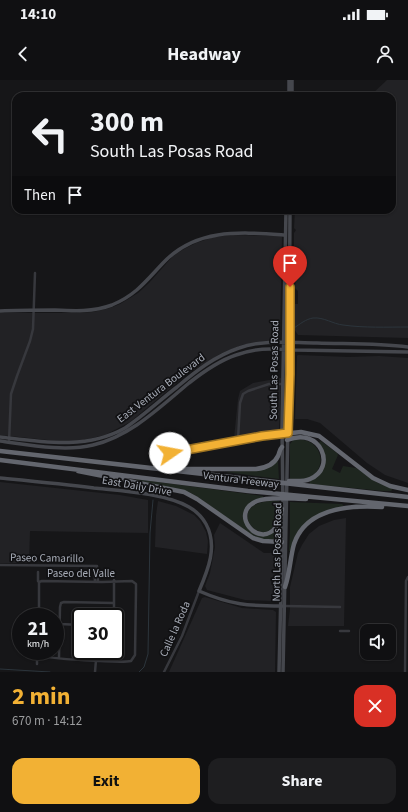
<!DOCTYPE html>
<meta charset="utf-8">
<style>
:root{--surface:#101012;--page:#1e1e20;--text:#f1f3f6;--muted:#9c9d9f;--line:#303032;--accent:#f2b134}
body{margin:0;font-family:"Source Sans 3",sans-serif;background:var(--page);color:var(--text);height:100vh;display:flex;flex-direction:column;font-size:15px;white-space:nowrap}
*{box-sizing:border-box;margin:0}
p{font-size:13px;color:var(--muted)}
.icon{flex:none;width:22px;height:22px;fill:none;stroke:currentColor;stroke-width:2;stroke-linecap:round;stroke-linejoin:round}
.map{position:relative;height:592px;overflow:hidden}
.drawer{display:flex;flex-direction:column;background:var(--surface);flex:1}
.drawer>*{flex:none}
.guide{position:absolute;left:12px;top:12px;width:384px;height:122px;border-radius:12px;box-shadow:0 1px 3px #0004,0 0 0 1px var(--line);background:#101012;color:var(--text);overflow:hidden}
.fabs{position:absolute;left:360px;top:544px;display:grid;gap:8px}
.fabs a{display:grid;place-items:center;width:36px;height:36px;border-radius:8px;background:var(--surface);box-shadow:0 1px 3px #0004,0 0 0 1px var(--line);font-size:20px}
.speed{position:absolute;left:12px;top:528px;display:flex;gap:8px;font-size:20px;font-weight:700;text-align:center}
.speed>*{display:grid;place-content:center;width:52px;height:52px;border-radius:50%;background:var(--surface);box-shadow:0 1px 3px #0004,0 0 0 1px var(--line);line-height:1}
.speed small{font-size:10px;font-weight:400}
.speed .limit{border:2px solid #111;border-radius:6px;background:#fff;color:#111}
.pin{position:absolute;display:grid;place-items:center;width:34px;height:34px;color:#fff;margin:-41px -17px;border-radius:50% 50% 50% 0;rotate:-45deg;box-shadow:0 0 4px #0007}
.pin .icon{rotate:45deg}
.me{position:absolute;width:44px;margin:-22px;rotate:78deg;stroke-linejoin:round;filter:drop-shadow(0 0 3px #0008)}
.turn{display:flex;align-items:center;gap:14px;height:84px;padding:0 12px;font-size:18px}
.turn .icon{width:52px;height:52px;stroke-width:2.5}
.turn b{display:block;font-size:28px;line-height:34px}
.then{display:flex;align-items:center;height:38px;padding:0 12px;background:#0003;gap:8px;font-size:15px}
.round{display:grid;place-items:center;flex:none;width:42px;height:42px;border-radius:12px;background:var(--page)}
.overview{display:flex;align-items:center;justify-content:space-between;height:68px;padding:0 12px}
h1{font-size:24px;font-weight:700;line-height:30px;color:var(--accent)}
.cta{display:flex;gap:8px;margin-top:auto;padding:8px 12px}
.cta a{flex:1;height:46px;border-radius:12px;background:var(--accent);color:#111;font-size:16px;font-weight:700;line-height:46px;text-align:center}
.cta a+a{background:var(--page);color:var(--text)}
.status{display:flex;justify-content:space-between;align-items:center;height:28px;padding:0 20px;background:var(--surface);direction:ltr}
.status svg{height:11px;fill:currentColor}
header{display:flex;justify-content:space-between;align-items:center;height:52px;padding:0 12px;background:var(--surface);font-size:18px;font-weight:700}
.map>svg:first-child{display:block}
</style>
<div class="status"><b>14:10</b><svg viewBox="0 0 49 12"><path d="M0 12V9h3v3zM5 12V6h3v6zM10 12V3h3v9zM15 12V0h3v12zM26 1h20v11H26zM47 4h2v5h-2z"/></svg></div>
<header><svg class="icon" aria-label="back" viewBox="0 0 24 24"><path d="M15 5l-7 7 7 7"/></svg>Headway<svg class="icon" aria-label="person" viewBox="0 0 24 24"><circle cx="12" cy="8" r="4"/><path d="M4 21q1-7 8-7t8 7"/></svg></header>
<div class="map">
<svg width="408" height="592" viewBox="0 0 408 592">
<rect width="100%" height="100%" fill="#161618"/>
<path fill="#222225" d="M387,0H408V258L298,255L292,246L294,224H298V211L295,208L297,179L294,178V153L296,150L294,148L295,130H392V16H370Z
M232,155L282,156L280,260L266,261L242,265L220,274L189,293L130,342L105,355L79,361H57L0,355V233H76L93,232L110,228L120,224L138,213L149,203L173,176L184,169L196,163L214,157Z
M298,275L349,277L379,276L408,278V403L385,395L367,383L320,343L307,339H295L297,276Z
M281,298L279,352L234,358L238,319L240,311L253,303Z
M0,402L120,415L148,420V453L30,451L29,483H0Z
M158,421L176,426L194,435L200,441L206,452L208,461L207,474L155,467L156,435Z
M346,438L344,546H288L290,529V507L298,473L302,465L309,454L319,446L334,440Z
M220,443L264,473H278L276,483L275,517L274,520L272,521L245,520L207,510L205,506L210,493L215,467L214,455Z
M205,517L242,528L273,530L276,532L275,592H169L202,518Z"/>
<path fill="#1e261f" d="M293,360C324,355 330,393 305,399C300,400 295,399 290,399V364Z
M321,361L337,373L338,375L332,389L340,393L343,386L356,388L378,403L392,408V410L391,411H383L310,404V401L324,385L318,363Z
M278,381L279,399L225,392L250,390Z
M136,399L263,416V418L247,428L245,444L253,453L271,454L277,449L279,450L278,459H261L250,454L198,417L189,412L136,401Z
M269,421H279C279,488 215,427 269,421Z
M290,422L342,424L344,426L309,441L290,471H289L290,452Z
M85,571H102V579L82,578V575H85Z"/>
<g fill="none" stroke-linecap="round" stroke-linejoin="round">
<path stroke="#2c353c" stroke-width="1" d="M294,248C300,244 306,239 313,238C324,237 333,244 343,245C364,248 387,247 408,247
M0,589L50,592
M139,592L144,587L148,574L150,453L153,420"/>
<path stroke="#37383d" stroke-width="2.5" d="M238,360L240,323L243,314L248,311L269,304H283
M9,362L11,314L17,296L30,261L33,249L35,193
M171,373L262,356L282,354
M0,485L97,486L98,502
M94,487L95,501
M38,492V501L39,502V537
M285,526L340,527
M114,537V500
M60,544L81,545
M340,551H349
M39,575C46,579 122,583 131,581L135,575L136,510V504L132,501L102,502L42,501L39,502
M59,578L60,527L61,523L64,522L114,523
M81,579V566
M113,581V571
M37,584V577L39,575
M95,592L96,580
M164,592L182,556L199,511
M405,592L406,501L408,497"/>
<path stroke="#45474d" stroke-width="3.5" d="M289,16V0
M292,16V0
M0,231C18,230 36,230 55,230C74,231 93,232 112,225C136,215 146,201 163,183C196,148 240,152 285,155
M0,357C42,362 86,370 125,348C143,336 160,320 177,307C196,291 215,276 239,268C264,259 291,263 317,263C347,264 378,263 408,267
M0,361C29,365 65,372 93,365C131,356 160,327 189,303C203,292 218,281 236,275C258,267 273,269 295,270L408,272
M0,398C31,401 63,404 94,408C123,411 164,413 189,427C196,431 202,437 206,444C218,466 208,490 199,511C231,525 249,526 282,526
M279,592L283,427L282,349L286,130
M283,592L289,295L290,130"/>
<path stroke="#63666e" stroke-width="4.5" d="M282,354L301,352L319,356L373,398L390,406L408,410
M287,360C321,346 337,388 310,399C304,402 296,401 289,401
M0,371L408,417
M0,380L248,411L408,426
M185,389H256C265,388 274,385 278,376C280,372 279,370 282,367
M78,391L184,412L197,419L253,458L263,461L282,462
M282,429C281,435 280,442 276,447C259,470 228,433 257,421C269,416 293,419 306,419
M285,507C290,493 290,478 294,464C306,428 351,425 382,427"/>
</g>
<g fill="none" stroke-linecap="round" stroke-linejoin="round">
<g stroke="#9d7322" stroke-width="10">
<path id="route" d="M170,373L262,356L288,353L290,294V207"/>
</g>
<use href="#route" stroke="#f2b134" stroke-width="7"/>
</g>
<g text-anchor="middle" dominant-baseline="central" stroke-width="3.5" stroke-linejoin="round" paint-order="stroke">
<g font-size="11" fill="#a8adb8" stroke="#111113">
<text transform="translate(274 290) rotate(-89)">South Las Posas Road</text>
<text transform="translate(161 308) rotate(-37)">East Ventura Boulevard</text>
<text transform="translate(241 400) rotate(7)">Ventura Freeway</text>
<text transform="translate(137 406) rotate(10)">East Daily Drive</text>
<text transform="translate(277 472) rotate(-89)">North Las Posas Road</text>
<text transform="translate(47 478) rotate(1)">Paseo Camarillo</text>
<text x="81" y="493">Paseo del Valle</text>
<text transform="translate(175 549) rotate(-66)">Calle la Roda</text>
</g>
</g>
</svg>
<div class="fabs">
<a><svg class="icon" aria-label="sound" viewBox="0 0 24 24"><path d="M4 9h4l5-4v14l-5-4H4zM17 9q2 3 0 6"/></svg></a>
</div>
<div class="speed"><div>21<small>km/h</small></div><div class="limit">30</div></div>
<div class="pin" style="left:290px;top:207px;background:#d93025"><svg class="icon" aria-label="arrive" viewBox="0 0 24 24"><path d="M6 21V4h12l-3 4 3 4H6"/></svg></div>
<svg class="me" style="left:170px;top:373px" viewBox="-20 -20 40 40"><circle r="19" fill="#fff"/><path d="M0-13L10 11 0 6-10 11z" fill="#f2b134"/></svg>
<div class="guide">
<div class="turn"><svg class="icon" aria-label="left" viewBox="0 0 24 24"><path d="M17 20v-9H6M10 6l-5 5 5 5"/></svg><div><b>300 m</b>South Las Posas Road</div></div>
<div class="then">Then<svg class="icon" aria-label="arrive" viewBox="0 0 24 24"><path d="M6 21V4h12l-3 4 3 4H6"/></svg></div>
</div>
</div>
<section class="drawer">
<div class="overview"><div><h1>2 min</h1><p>670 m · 14:12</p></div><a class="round" style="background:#d93025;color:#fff"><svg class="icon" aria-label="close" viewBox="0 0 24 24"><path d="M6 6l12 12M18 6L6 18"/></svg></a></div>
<div class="cta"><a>Exit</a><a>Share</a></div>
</section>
